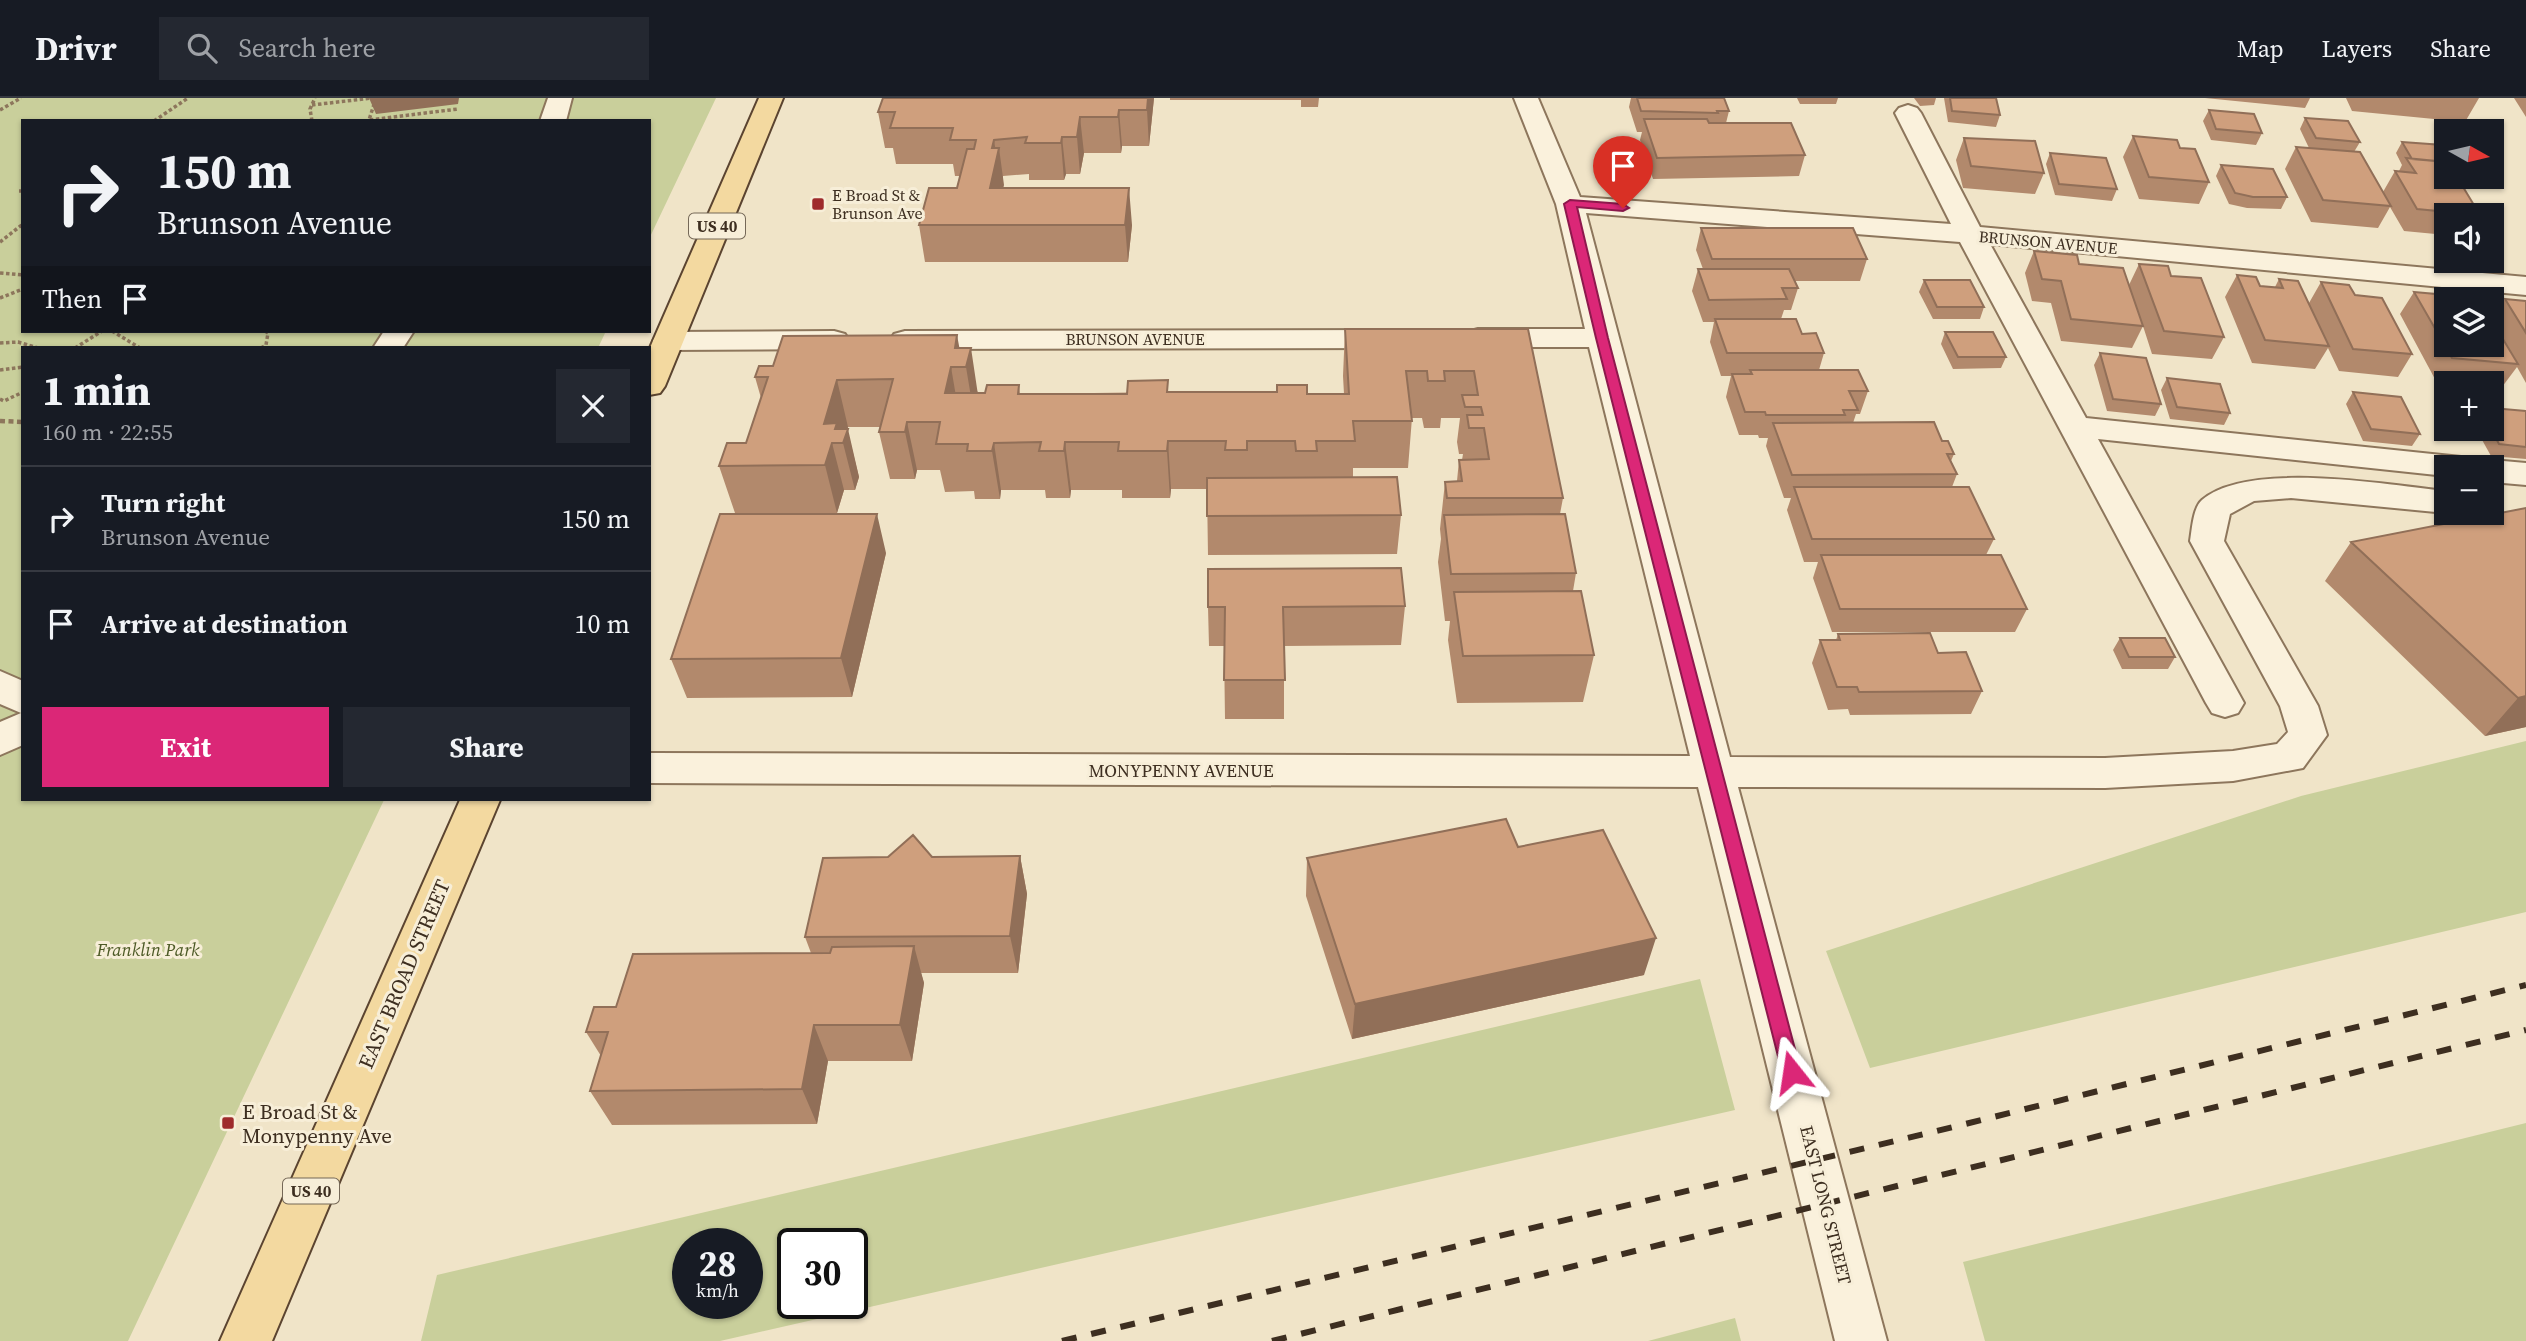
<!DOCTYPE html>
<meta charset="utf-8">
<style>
:root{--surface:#171b24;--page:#242831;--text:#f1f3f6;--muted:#9ea1a6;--line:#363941;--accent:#db2777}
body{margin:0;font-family:"Source Serif 4",serif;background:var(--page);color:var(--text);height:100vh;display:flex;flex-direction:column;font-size:26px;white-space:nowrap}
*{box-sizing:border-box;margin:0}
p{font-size:23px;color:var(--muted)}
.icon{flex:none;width:38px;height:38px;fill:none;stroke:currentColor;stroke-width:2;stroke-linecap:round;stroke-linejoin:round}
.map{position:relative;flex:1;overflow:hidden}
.panel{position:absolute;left:21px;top:248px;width:630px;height:455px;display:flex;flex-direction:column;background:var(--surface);border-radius:0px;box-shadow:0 2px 5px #0004}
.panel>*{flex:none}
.banner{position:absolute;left:21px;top:21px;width:630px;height:214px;border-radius:0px;box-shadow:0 2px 5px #0004;background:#171b24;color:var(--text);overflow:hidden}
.needle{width:46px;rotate:98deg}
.fabs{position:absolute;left:2434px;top:21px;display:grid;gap:14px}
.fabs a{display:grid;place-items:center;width:70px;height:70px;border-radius:0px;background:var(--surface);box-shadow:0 2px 5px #0004;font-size:35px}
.speed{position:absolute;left:672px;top:1130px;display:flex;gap:14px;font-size:35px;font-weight:700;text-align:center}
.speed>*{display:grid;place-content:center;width:91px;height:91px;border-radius:50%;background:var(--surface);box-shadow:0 2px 5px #0004;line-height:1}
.speed small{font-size:18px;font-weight:400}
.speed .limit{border:4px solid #111;border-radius:10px;background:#fff;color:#111}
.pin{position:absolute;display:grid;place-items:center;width:60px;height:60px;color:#fff;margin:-72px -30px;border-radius:50% 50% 50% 0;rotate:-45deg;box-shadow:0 0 7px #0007}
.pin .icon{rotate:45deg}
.me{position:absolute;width:77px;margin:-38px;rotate:345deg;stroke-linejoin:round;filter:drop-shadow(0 0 5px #0008)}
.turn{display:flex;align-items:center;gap:24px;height:147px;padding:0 21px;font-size:32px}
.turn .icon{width:91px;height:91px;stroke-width:2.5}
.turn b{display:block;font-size:49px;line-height:60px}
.then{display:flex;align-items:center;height:66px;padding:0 21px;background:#0003;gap:14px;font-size:26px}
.round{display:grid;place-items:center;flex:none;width:74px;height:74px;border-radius:0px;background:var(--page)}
.summary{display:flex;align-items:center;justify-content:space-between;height:119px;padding:0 21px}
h1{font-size:42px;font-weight:700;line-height:52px}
.action{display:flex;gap:14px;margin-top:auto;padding:14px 21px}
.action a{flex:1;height:80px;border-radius:0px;background:var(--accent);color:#fff;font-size:28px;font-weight:700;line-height:80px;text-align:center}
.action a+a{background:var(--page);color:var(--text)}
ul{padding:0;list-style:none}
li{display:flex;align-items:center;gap:21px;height:105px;padding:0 21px;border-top:2px solid var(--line)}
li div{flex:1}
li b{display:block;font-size:26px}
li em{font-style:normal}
header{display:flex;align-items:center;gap:42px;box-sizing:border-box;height:98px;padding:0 35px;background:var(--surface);border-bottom:2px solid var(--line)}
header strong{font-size:33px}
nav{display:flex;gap:38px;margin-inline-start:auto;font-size:24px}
.search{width:490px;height:63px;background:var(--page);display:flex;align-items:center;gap:18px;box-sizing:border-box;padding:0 24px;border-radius:0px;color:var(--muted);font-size:26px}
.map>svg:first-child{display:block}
</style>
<header>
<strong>Drivr</strong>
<div class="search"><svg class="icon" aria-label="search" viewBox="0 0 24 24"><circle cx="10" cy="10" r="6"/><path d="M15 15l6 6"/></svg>Search here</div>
<nav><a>Map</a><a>Layers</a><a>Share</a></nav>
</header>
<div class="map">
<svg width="2526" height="1243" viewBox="0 0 2526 1243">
<rect width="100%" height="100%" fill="#f0e4c8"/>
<path fill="#c9cf9b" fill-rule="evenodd" d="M0,0H716L649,141V23H23V233H606L598,250H23V702H384L128,1243H0Z
M2526,643V814L1870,970L1826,853L2301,698Z
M1700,881L1735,1012L720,1243H421L437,1177ZM688,1146H747V1206H688ZM793,1146H852V1206H793Z
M2526,1025V1243H1985L1963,1164Z
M1735,1220L1741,1243H1648Z"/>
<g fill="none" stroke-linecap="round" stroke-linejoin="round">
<g stroke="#8d765c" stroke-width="4">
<path id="minor" d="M548,0H572L566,23H540Z
M1514,0H1538L1580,99L1951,126L1895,15L1899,10L1908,7L1917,10L1921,15L1980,129L2526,179V197L1990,146L2086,320L2461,359L2473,362L2477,369H2446V378L2098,341L2244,605L2238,615L2225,619L2212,615L2206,605L1960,144L1586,115L1730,659L2105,660L2233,653L2277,646L2288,634L2280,608L2190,443C2192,431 2193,410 2202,402C2248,362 2388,387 2446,393V415L2291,400L2254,403L2230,416L2224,443L2318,608L2327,637L2303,670L2233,683L2105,690L1738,689L1887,1243H1835L1698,689L649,685V655L1690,658L1589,249H1478L1467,246L1463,240L1467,234L1478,231H1585L1556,106Z
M1397,232L1408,235L1412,241L1408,247L1397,250L905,251L894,248L890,242L894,236L905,233Z
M384,233H414L403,250H373Z
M834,233L845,236L849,242L845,248L834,251L668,252L657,249L653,243L657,237L668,234Z
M2492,362L2526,365V387L2492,384V369H2478L2480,366Z
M0,573L23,583V647L0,657V624L21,615L0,606Z"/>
</g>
<g stroke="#5b4430" stroke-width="4">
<path id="major" d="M759,0H783L665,288L660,295L649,297V252Z
M460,702H500L272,1243H220Z"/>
</g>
<path stroke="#8d765c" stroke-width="3.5" stroke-dasharray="3.5 2.5" stroke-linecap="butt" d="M376,0L369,22L458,11
M312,7L372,0
M0,12L21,0
M154,23L188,0
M312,23L310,11L315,0
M19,93H23
M0,144L23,126
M0,175L23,177
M0,200L23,191
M112,233L140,250
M0,245L18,244L38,250
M75,250L102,233
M261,250L266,247L268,235L265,233
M0,272L23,269
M0,301L4,303L23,294"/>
<path stroke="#8d765c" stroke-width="4.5" stroke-dasharray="5 3.5" stroke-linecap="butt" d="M0,323L23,324"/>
<use href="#minor" fill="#faf1dc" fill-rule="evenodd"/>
<use href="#major" fill="#f3d9a0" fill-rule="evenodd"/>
<path stroke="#3d2e20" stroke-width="6" stroke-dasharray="15 15" stroke-linecap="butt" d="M1062,1243L1953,1029L2526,887
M1272,1243L2526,932"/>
</g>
<path fill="#b2896c" d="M1154,0L1149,48H1122L1121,55H1084L1080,76H1066L1064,82H1029V76L1003,78V90L1132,127L1128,164H925L919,127L957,90L960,78H955L953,66H896L893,50H885L878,14Z
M1170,0H1319L1318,9H1301V2H1170Z
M1631,0H1724L1729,13L1726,25L1805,57L1799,78L1653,81L1640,42L1642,34H1637L1629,9Z
M1797,0H1838L1836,6H1800Z
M1914,0H1936L1934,7L1920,8Z
M1944,0H1996L2000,17L1996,29L1948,24Z
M2205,0H2310L2305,10Z
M2346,0H2479L2465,24L2352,13Z
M2514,0H2526V19Z
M2209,12L2262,35L2256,47L2211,42L2203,23Z
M2305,20L2360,44L2354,54L2383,94L2395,73H2399L2402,67L2396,55L2402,44L2446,79L2480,117H2446V137L2404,133L2390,109L2378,130L2311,124L2285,71L2296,49L2309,50L2300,31Z
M2133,38L2180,50L2209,84L2199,106L2139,101L2123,59Z
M1964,40L2044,75L2035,96L1963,90L1956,62Z
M2050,55L2117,91L2112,103L2055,97L2046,66Z
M2221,67L2287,99L2281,111L2247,110L2229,106L2216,78Z
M1701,130L1867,161L1860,183H1795L1798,190L1791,212H1784L1781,221L1802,236L1824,255L1819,272L1868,293L1860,316H1856L1853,325L1942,343L1954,356L1951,363L1957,376L1952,389L1994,441L1986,457L2027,511L2015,534H1832L1813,480L1818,464H1804L1787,412L1791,400H1784L1766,348L1768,340H1759L1758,337H1739L1726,299L1731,278H1721L1710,244L1714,224H1703L1692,193L1698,171H1703L1696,152Z
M2034,153L2079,166L2129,187L2139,166L2171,178L2224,239L2212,261L2152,256L2143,228L2132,250L2061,243L2051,205L2032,203L2025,175Z
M2237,177L2260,188L2275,189L2279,181L2309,205L2321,184L2355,197L2412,256L2398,279L2339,273L2328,250L2315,271L2252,265L2225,199Z
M1924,182L1984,209L1980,221H1933L1919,194Z
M2414,194L2440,204L2492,247V220L2505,201L2526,203V285L2517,269L2502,289L2492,288V285H2462L2436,283L2400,216Z
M1345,231H1528L1563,400L1560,416L1576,475L1573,493L1594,557L1583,604L1457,605L1448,542L1450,523H1445L1438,464L1441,441L1440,431L1445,384L1457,383L1459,362H1462L1463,356H1459L1457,344L1460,320H1441L1440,330H1424L1422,320H1412L1408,370H1353V379L1401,417L1397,456L1208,457L1207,391H1171L1170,400H1122V392H1071L1070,400H1046L1045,392H1001L1000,401H975L974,393L945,394L940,372H917L915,381H890L879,334L881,329H848L847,331L859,379L855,392H844L837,415H735L719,368L746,345L761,300L755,279L773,268L960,250L978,295H985L1019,287L1020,296L1168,294L1344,296L1343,278Z
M1945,234L2006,259L2001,270L1953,271L1941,246Z
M2100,255L2161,306L2155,318L2107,313L2094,267Z
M2167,280L2230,315L2224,327L2170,321L2161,292Z
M2353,294L2420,336L2412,348L2363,343L2346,306Z
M2526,313V361L2491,358L2476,331H2492Z
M2526,410V629L2485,638L2325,483L2351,444Z
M886,455L852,599L687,600L671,561Z
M1405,508L1401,547L1284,548V621H1225L1224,548H1209L1208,509Z
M1838,536L1938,555L1982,593L1971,616L1850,617L1848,611L1828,612L1812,565L1820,542H1836Z
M2120,540L2175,559L2168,571H2122L2113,552Z
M1518,749L1644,877L1352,941L1306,798L1307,760Z
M1020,758L1027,796L1018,875H921L924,885L912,963H828L817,1026L612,1027L590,993L601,958L586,934L616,909L811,855L805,839L932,759Z"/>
<path fill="#916f58" d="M369,0H459L458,6L376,16Z
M1148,0H1154L1149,48L1147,12Z
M1119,12L1122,48L1121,55L1118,19Z
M1080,19L1084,55L1080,76L1077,39Z
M1062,39L1066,76L1064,82L1061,45Z
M994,42L997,61L999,50L1004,87L995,128L990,90L992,50Z
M1129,90L1132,127L1128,164L1125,127Z
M957,237L963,269L955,250Z
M971,250L978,297L974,317L966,269Z
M951,269L959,316L945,295Z
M837,282L848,329L847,333L848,331L859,379L855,392L843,345H832L844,392L837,415L825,367L824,326Z
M907,324L917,372L915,381L905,334Z
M1168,343L1171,391L1170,400L1167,353Z
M1065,344L1071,392L1070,400L1064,353Z
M994,345L1001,392L1000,401L992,353Z
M877,416L886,455L852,599L841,560Z
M2526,598V629L2485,638L2518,600Z
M1020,758L1027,796L1018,875L1010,838Z
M1656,840L1644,877L1352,941L1355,906Z
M914,848L924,885L912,963L900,927Z
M814,927L828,963L817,1026L802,991Z"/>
<path fill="#cf9f7d" stroke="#916f58" stroke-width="2" d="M883,0H1148L1147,12H1119L1118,19H1080L1077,39H1062L1061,45H1025L1027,39L994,42L992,50H999L990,90H1129L1125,127H919L929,90H957L967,51H974L976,42H950L953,30H890L895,14H878Z
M1637,0H1724L1729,13H1717L1718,15L1641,13Z
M1950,0H1996L2000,17L1952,13Z
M2209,12L2254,16L2262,35L2216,31Z
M2305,20L2348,23L2360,44L2316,40Z
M1644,21H1707L1709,25H1791L1805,57L1657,60Z
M2133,38L2177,42L2180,50L2195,51L2209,84L2149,79Z
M1964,40L2035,43L2044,75L1971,68Z
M2402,44L2443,47L2446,53V64L2412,61Z
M2296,49L2360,54L2391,108L2323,102Z
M2050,55L2106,60L2117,91L2059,86Z
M2406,60L2446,64V79H2457L2480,117L2417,111L2395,73L2416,75Z
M2221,67L2273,71L2287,99H2253L2235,95Z
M1701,130H1853L1867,161H1712Z
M2034,153L2077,157L2079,166L2123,170L2143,228L2071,221L2061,183L2042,181Z
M2139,166L2168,168L2171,178L2201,180L2224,239L2164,233Z
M1698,171H1789L1798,190H1782L1787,201L1709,202Z
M2237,177L2256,179L2260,188L2283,190L2279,181L2298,183L2329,248L2265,242Z
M1924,182H1970L1984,209H1937Z
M2321,184L2349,187L2355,197L2382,200L2412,256L2353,251Z
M2414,194L2436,196L2440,204H2446V247H2492V223L2518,266L2452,260Z
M2460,198L2478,199L2479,201H2462Z
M2505,201L2526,203V235Z
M1715,221H1796L1802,236L1816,235L1824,255H1727Z
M1345,231H1528L1563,400H1447L1445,384L1462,383L1459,362L1489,361L1484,330H1469L1467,317H1483L1481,309H1465L1462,297H1478L1474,273H1444L1445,283H1428L1427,273H1406L1412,323H1353L1355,343H1316L1317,353H1296L1295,343H1247V352H1225L1226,343H1168L1167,353H1118L1119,344H1065L1064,353H1039L1041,344L994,345L992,353H967L968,346H936L940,324H907L905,334H879L893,281L837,282L824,326L837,325L835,331H848L843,345H832L825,367L719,368L727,345H746L768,279H755L759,268H773L783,238L957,237L955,250H971L966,269H951L945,295H985L987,287H1019L1018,296H1127L1128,283L1168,282L1167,294H1277V287H1307V296H1349Z
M1945,234H1993L2006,259H1958Z
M2100,255L2146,260L2161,306L2113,301Z
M1750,272H1858L1868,293H1849L1858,312H1843L1845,317H1766L1765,314H1745L1732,276H1752Z
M2167,280L2220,286L2230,315L2177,309Z
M2353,294L2401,299L2420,336L2371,331Z
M2492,310L2526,313V349L2499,346L2491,331H2492Z
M1934,324L1942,343H1948L1954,356H1947L1957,376L1792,377L1773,325Z
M1397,379L1401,417L1207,418V380Z
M1794,389H1969L1994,441H1812Z
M2526,410V598L2518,600L2351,444Z
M720,416H877L841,560L671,561Z
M1565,416L1576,475L1451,476L1444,417Z
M1821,457H2001L2027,511H1840Z
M1401,470L1405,508L1283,509L1285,582H1224L1225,509H1208V471Z
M1581,493L1594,557L1463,558L1454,494Z
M1930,535L1938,555L1966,554L1982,593L1859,594L1857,589H1837L1820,542H1840L1838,536Z
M2120,540H2165L2175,559H2129Z
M1506,721L1518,749L1603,732L1656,840L1355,906L1307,760Z
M913,737L932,759L1020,758L1010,838L805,839L823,760L888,759Z
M914,848L900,927H814L802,991L590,993L608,934H586L594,909H616L633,856L830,855L832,849Z"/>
<path fill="#db2777" stroke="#8e194d" stroke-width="2" d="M1570,102L1623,106L1629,110L1623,113L1577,109L1608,240L1801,974L1798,980L1792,982L1785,980L1782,974L1596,240L1564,106Z"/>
<g fill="#9e2a2b" stroke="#f7eed8" stroke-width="2.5">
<rect x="811" y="99" width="14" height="14" rx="3.5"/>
<rect x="221" y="1018" width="14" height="14" rx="3.5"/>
</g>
<g text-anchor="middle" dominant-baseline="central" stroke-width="6" stroke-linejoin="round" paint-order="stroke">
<g font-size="16" fill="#3d2e20" stroke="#f7eed8" text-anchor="start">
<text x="832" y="97">E Broad St &amp;<tspan x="832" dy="18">Brunson Ave</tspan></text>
</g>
<g fill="#f7eed8" stroke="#756857" stroke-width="2">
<rect x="689" y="115.5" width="56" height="25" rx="5"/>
<rect x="283" y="1080.5" width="56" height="25" rx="5"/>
</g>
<g font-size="16" font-weight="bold" fill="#3d2e20">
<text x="717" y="128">US 40</text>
<text x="311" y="1093">US 40</text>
</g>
<g font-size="16" fill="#3d2e20" stroke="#f7eed8">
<text transform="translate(2048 144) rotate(5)">BRUNSON AVENUE</text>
<text x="1135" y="241">BRUNSON AVENUE</text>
</g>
<g font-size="18" fill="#3d2e20" stroke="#f7eed8">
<text x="1181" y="672">MONYPENNY AVENUE</text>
<text transform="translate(1826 1107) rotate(76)">EAST LONG STREET</text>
</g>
<g font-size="18" font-style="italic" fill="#4d5a26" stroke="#f7eed8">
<text x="148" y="851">Franklin Park</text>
</g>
<g font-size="21" fill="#3d2e20" stroke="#f7eed8">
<text transform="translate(404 876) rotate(-67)">EAST BROAD STREET</text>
</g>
<g font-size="21" fill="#3d2e20" stroke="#f7eed8" text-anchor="start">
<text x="242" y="1013">E Broad St &amp;<tspan x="242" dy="24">Monypenny Ave</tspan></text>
</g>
</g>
</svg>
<div class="fabs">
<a><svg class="needle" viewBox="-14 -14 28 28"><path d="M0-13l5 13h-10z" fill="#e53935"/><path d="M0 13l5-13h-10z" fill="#9ea1a6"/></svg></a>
<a><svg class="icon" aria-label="sound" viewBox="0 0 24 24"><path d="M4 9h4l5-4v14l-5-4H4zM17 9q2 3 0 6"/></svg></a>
<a><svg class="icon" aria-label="layers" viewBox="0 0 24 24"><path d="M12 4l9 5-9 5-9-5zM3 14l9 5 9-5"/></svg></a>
<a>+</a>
<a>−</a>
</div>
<div class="speed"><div>28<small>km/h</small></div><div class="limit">30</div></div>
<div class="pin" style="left:1623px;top:110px;background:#d93025"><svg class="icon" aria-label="arrive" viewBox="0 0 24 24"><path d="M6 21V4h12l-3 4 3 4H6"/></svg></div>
<svg class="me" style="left:1792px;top:974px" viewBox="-20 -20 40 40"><path d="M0-17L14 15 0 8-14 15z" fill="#db2777" stroke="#fff" stroke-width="4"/></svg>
<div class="banner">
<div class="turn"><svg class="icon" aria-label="right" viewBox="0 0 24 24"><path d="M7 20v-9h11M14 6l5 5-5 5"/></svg><div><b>150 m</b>Brunson Avenue</div></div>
<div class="then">Then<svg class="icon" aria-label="arrive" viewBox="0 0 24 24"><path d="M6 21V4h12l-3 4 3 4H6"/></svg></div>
</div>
<section class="panel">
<div class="summary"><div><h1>1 min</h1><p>160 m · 22:55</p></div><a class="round"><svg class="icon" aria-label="close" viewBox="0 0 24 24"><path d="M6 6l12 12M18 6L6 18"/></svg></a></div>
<ul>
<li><svg class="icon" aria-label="right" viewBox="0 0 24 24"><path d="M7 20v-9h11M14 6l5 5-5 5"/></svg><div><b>Turn right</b><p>Brunson Avenue</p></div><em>150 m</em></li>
<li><svg class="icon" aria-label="arrive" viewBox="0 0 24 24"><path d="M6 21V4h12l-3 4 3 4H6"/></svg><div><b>Arrive at destination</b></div><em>10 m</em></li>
</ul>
<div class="action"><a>Exit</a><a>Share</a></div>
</section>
</div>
